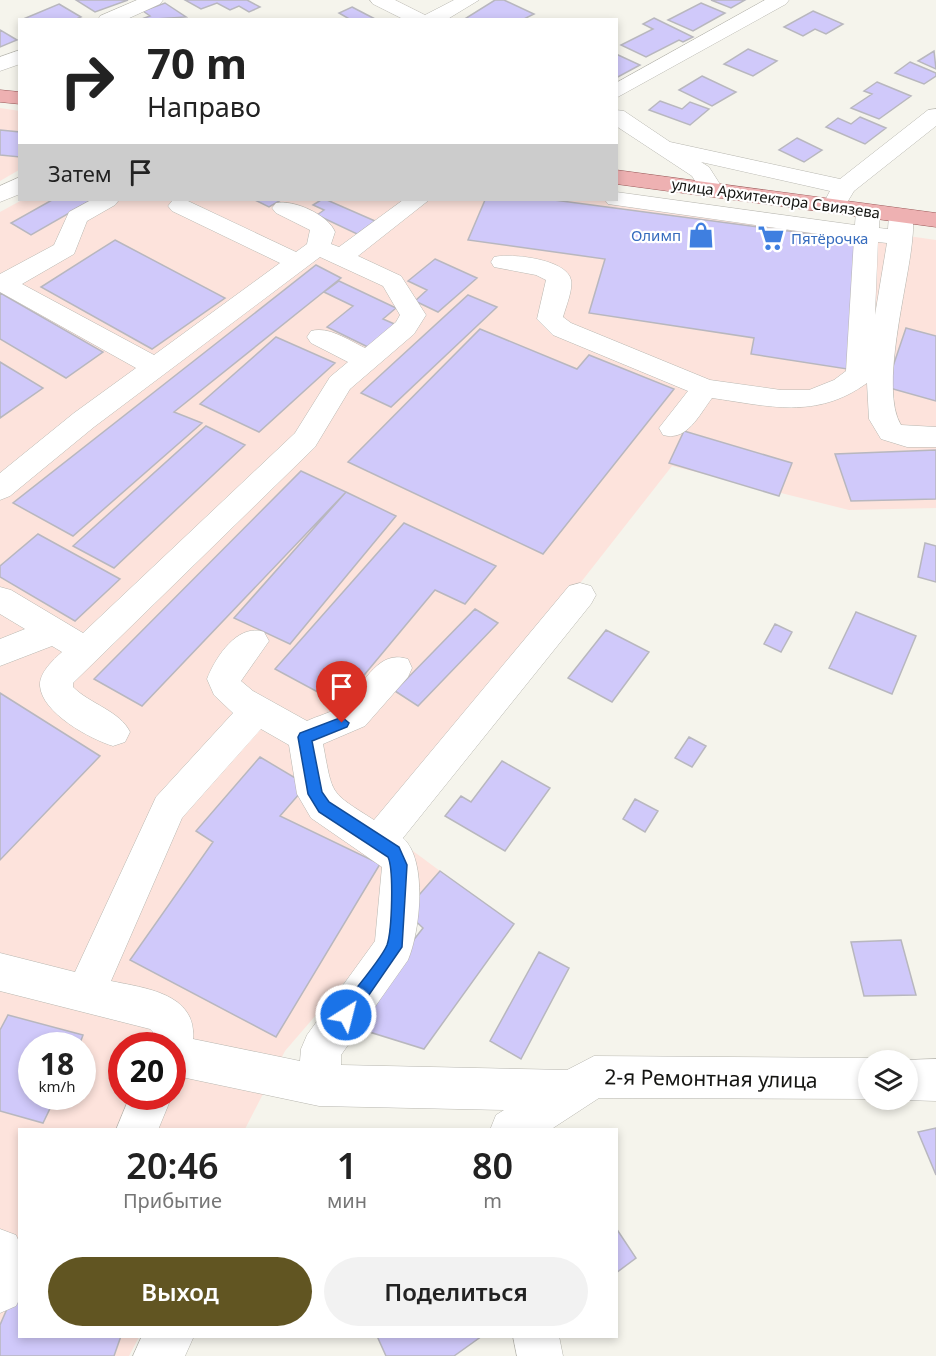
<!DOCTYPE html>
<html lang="ru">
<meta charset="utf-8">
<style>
:root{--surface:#fff;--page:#f2f2f2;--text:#222;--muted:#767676;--accent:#615522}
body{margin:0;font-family:"Noto Sans",sans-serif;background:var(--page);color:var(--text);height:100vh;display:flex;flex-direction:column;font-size:22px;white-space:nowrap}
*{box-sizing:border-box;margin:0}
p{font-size:20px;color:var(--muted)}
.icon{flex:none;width:33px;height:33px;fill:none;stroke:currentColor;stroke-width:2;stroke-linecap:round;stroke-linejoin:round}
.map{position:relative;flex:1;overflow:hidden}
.panel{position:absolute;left:18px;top:1128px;width:600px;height:210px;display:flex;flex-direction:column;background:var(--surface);border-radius:0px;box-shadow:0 3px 9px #0003}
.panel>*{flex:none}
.hud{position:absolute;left:18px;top:18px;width:600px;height:183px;border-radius:0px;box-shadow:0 3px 9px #0003;background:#fff;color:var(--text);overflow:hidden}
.tools{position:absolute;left:858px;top:1050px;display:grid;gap:12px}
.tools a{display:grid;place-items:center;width:60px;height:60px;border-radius:50%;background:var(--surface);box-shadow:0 3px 9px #0003;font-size:30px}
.speed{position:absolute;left:18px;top:1032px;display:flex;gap:12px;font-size:30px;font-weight:700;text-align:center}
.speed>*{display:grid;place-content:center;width:78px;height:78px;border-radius:50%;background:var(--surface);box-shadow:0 3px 9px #0003;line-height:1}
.speed small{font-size:15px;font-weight:400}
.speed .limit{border:9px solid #d22;background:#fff;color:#111}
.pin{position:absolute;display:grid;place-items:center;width:51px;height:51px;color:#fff;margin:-62px -26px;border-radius:50% 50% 50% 0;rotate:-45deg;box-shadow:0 0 6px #0007}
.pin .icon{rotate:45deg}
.me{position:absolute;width:66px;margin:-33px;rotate:36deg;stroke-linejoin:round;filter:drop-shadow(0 0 4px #0008)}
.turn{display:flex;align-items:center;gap:21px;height:126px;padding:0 30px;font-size:27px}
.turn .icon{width:78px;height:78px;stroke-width:2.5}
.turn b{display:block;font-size:42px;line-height:51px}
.then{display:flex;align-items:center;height:57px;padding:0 30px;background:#0003;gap:12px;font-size:22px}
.eta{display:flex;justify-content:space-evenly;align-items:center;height:102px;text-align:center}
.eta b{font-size:36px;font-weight:600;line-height:42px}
.button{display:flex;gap:12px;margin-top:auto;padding:12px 30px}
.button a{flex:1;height:69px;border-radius:36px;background:var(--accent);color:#fff;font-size:24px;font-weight:600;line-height:69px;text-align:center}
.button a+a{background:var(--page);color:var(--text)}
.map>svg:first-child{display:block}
</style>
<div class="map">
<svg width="936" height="1356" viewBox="0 0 936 1356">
<rect width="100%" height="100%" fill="#f5f4ec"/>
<path fill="#fde3dc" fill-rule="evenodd" d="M0,108L20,111L19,170L0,181Z
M617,194L936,240V508L849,510L672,466L386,831L440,871L285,1051L245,1129L20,1130V1336L139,1337L129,1356H0V212L22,200H616ZM32,1046H82V1096H32ZM122,1046H172V1096H122Z"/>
<path fill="#d0c9fa" stroke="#b8b7be" stroke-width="1.5" d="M76,0H128L95,12Z
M185,0H247L260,7L249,12L239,6L230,10L217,3L201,9Z
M495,0H504L534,14L522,20H463Z
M711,0H745L731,8Z
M165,3L186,17L139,20L150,16L143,11Z
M701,3L725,13L693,31L668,20Z
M59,4L81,17L74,20H21Z
M352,7L377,20H351L339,13Z
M813,11L843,24L826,34L815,29L803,36L784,27Z
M654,18L693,37L683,42L679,40L646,57L621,45L653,29L643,24Z
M0,30L17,40L0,47Z
M748,49L777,61L753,76L724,64Z
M934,51L936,69L918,61Z
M616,54L640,65L616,78Z
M910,62L936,73V76L924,84L895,73Z
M702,76L736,92L712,106L679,90Z
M877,82L911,96L879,119L851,108L872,94L864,91Z
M660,101L682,109L690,102L709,109L690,125L649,110Z
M860,117L886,128L865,144L826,127L838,118L851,124Z
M0,130L20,132V157L0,155Z
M797,138L822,150L804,162L779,150Z
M52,200H92L31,235L11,223Z
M255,200H281L269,207Z
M321,200H327L375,221L357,234L317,215L324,210L313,205Z
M485,200H554L856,240L847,369L751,354L754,338L589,313L605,259L468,240Z
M115,240L225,298L152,349L41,287Z
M435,259L477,278L438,312L415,301L427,290L408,281Z
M316,265L341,278L174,412L202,423L73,536L13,503Z
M339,281L396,308L383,319L399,326L372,349L327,327L353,306L324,292Z
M0,293L103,352L66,378L0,339Z
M468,295L497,307L391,407L361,393Z
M906,328L936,336V401L886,387Z
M480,329L577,369L589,355L674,389L543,554L348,462Z
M276,337L335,363L259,432L200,404Z
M0,362L43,388L0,418Z
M206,426L245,445L114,568L73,546Z
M684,431L792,463L779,496L669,463Z
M936,450V499L851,501L835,454Z
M301,471L346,492L142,706L94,679Z
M346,492L396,516L290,644L234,618Z
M404,523L496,566L465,604L435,590L340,704L275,669Z
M38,534L120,579L75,621L0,577V566Z
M925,543L936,546V582L918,577Z
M475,609L498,623L418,706L395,691Z
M856,612L916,636L892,694L829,668Z
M775,624L792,632L781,652L764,644Z
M606,630L649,652L612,702L568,678Z
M0,693L100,756L0,860Z
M689,737L706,746L692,767L675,758Z
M260,757L307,785L280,816L380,864L276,1037L130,960L213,842L196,831Z
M502,761L550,788L505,851L445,816L461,796L471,802Z
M635,799L658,811L645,832L623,819Z
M440,871L514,924L424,1049L347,1025L423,928L405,911Z
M901,940L916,995L864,996L851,942Z
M539,952L569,968L521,1059L490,1041Z
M8,1015L83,1035L79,1046H32V1096H56L43,1123L0,1111V1030Z
M936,1128V1175L918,1132Z
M616,1228L636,1258L616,1273Z
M20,1279V1336H121L114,1356H0V1325Z
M377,1336H482L454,1356H386Z"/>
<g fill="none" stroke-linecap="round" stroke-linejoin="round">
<g stroke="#b8b7b0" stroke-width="1">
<path id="minor" d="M137,0H163L160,4L125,20H98L100,16Z
M370,0H395L425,15L454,0H479L446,20H405L373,4Z
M765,0H789L786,4L616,98V83Z
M20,50V64L0,71V57Z
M936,109V126L854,191L842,211H826L822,206L830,191L701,162L709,167L723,189L719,194H703L692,176L616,126V110L624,111L670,142L840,179L928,110Z
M20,177V194L0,202V186Z
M616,192L855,225L856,211L860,206H876L880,211L879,228L888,229L889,215L893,210H909C915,218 913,232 912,242C908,285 879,390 901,425L936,427V447H907L881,439L869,419L867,383C816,420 769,406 712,398C699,415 687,442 663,435L659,428L688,391L553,335L537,319L546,280L536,275L494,267L491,262L494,257C511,253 567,259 571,280C573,290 566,306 563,317L571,323L710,380L781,390H809L834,380L846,371L854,239L608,204L605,200H616ZM878,242L887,243L875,315Z
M91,200H119L115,205L87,221L74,254L22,284L154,355L280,263L172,211L168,206L172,201H188L296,252L307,244L310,230L276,213L272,208L276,203C293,199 329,215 335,232L331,244L339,247L403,200H429L358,256L401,276L426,315L414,334L350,389L315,447L73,683V687C90,704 120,711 130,732L125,742L113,746C90,739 42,713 40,686C39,673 53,660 62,652L52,646L0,666V639L25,629L0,614V587L11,590L83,633L295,433L330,377L348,362L311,343L307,337L311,331C329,326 348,340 365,348L396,322L400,315L383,286L320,257L94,427L10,496L0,500V473L74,413L136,368L0,292V274L54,245L69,212Z
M580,583L591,586L596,595L591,604L403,838C428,860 420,932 408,960L341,1055V1065L567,1070L594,1056L868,1058L873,1060H868V1099L599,1098L550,1130H490L496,1115L504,1110L319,1106L172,1075V1046H151L153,1032L150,1029L0,991V953L75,972L156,797L233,713L214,695L207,679C216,656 238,623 264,632L269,641L241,681L253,691L307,721C317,716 331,713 341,706C363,690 375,648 408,659L412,668L408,677L365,726L323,744C333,797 329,791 374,820L569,586ZM261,729L289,745L297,794L311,818L382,867L375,941L307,1035L301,1049L300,1061L193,1039C197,993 144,988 111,981L182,818Z
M936,1059V1101L905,1100H908V1060H905Z
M130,1096H172L158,1130H116Z
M0,1229L16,1235L20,1244V1298L16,1306L0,1313Z
M142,1336H194L185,1356H133Z
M513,1336H559L563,1356H517Z"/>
</g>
<g stroke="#9a5959" stroke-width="1">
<path id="major" d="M0,90L20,92V104L0,102Z
M616,170L936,213V227L616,184Z"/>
</g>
<use href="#minor" fill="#fff" fill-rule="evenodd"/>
<use href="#major" fill="#eeb1b2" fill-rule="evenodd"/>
</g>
<path fill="#1a73e8" stroke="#114b97" stroke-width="1.5" d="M342,717L349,723L347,727L312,741L322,792L329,802L399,847L407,865L402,947L351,1021L346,1023L340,1021L337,1015L340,1009C351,994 381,960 387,945C392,931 394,870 388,857L319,812L308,794L298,737L300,733Z"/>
<defs>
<g id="shop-bare" transform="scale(2.07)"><path d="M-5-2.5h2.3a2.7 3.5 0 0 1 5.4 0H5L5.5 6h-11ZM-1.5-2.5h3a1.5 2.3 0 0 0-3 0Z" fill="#3f7fe0" stroke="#fff" stroke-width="2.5" paint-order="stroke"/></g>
<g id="supermarket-bare" transform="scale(2.07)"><path d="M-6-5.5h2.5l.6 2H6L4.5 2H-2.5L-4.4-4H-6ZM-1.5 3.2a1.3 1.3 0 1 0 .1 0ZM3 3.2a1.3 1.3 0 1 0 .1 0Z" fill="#3f7fe0" stroke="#fff" stroke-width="2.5" paint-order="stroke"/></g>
</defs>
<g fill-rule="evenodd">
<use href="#shop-bare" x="701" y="235"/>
<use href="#supermarket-bare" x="771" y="238"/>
</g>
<g text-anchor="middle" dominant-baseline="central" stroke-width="4.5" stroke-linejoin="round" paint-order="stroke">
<g font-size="15" fill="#151512" stroke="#fff">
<text transform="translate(776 198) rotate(8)">улица Архитектора Свиязева</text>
</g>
<g font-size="15" fill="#366cbe" stroke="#fff" text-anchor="end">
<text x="681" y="235">Олимп</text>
<text x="791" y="238" text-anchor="start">Пятёрочка</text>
</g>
<g font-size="21" fill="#151512" stroke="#fff">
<text transform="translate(711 1078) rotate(1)">2-я Ремонтная улица</text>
</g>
</g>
</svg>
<div class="tools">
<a><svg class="icon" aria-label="layers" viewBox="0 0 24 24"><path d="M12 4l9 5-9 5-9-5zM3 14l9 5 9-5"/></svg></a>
</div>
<div class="speed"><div>18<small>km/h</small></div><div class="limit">20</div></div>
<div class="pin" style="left:342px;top:723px;background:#d93025"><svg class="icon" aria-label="arrive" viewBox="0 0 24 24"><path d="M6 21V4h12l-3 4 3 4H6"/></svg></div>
<svg class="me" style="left:346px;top:1015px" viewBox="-20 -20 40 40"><circle r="17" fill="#1a73e8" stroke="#fff" stroke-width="3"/><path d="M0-11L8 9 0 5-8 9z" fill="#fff"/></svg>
<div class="hud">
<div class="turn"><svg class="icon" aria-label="right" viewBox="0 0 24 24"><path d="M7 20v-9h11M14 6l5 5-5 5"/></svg><div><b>70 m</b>Направо</div></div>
<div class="then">Затем<svg class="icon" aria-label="arrive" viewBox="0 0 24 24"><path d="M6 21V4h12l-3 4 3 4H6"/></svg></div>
</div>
<section class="panel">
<div class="eta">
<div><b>20:46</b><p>Прибытие</p></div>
<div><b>1</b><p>мин</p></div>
<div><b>80</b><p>m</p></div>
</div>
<div class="button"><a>Выход</a><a>Поделиться</a></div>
</section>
</div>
